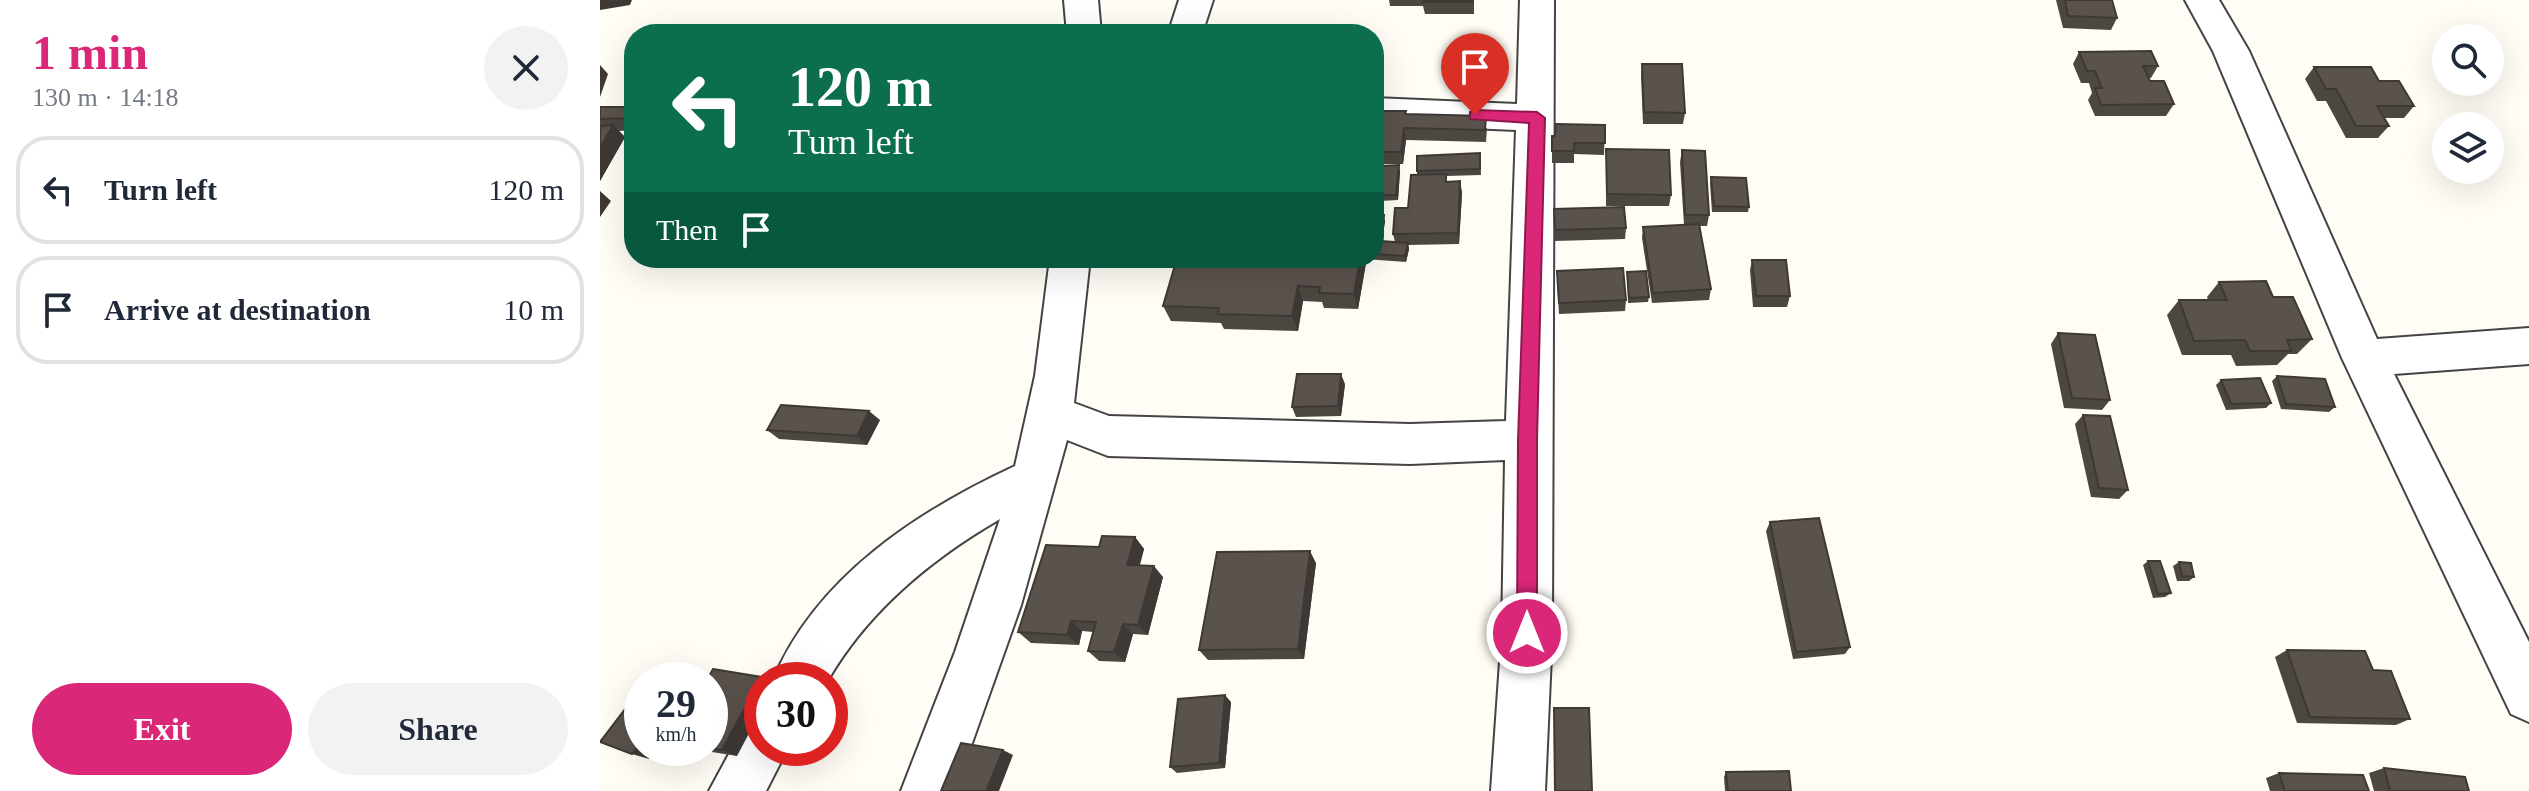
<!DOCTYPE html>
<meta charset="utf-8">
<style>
:root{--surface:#fff;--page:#f2f2f3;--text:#1f2937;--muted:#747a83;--line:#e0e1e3;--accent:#db2777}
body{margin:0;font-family:Georgia,serif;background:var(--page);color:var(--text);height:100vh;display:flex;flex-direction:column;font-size:30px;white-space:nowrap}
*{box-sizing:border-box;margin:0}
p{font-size:26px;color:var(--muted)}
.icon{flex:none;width:44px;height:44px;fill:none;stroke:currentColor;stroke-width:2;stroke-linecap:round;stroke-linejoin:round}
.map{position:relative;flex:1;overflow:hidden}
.sheet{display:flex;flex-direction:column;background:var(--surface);width:600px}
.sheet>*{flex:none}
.hud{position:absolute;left:24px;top:24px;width:760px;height:244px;border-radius:32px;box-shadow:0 8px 32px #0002;background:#0b6e4f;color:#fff;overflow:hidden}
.fabs{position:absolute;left:1832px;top:24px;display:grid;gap:16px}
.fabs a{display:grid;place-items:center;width:72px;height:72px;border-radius:50%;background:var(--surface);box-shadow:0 8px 32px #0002;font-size:40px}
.speed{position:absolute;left:24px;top:662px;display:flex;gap:16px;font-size:40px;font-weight:700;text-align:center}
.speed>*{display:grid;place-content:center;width:104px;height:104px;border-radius:50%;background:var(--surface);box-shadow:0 8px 32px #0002;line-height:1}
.speed small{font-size:20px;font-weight:400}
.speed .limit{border:12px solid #d22;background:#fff;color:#111}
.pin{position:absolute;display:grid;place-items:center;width:68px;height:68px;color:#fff;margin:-82px -34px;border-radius:50% 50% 50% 0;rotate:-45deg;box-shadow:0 0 8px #0007}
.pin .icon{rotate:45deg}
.me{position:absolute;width:88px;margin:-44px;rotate:0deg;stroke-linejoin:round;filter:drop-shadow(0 0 6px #0008)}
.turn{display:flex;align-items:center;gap:28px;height:168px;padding:0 32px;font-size:36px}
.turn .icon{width:104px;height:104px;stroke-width:2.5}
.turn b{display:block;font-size:56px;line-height:68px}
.then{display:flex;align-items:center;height:76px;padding:0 32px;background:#0003;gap:16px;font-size:30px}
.round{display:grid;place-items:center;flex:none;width:84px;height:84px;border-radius:42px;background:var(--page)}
.summary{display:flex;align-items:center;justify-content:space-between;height:136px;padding:0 32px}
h1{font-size:48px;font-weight:600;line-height:60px;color:var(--accent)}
.action{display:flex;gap:16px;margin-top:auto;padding:16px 32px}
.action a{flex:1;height:92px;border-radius:48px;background:var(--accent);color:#fff;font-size:32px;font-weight:600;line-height:92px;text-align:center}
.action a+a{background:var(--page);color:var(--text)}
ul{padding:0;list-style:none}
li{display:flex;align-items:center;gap:24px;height:108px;margin:0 16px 12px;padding:0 16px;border:4px solid var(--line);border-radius:32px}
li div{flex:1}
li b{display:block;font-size:30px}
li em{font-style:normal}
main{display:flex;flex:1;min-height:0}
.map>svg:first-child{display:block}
</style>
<main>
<section class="sheet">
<div class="summary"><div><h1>1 min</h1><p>130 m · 14:18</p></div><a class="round"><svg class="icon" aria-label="close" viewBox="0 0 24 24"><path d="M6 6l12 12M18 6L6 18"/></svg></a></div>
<ul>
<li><svg class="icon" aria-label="left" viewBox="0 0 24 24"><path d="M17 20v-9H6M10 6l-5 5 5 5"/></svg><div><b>Turn left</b></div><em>120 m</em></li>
<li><svg class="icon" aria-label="arrive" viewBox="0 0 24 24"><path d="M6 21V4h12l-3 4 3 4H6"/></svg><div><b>Arrive at destination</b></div><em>10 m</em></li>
</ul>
<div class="action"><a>Exit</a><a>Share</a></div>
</section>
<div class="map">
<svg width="1929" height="791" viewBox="0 0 1929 791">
<rect width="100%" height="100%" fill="#fffdf5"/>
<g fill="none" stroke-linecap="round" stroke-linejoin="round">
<g stroke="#444" stroke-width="4">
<path id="minor" d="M464,0H498L501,34H467Z
M579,0H613L602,34H568Z
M920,0H954L952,633L945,791H891L902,633L905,460L810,464L508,456L467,440L421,605L355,791H301L355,652L400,519C331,559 268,611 228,680H173C216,577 318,511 415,466L435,376L450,258H490L474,403L509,416L810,424L906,421L916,130L774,124V98L917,104Z
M1585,0H1619L1649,51L1777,339L1929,328V364L1794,374L1929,642V722L1911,714L1742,358L1613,51Z
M162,721V748H188L166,791H109L143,728Z"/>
</g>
<use href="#minor" fill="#fff" fill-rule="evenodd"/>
</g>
<path fill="#4d4742" d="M789,0H874V14H825L823,6H790Z
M1456,0H1512L1517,18L1511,30L1463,28Z
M1479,52L1558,66L1551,78H1548L1550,81L1574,104L1566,116H1495L1488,100L1492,93L1489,83H1481L1473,64Z
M1042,64L1085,113L1083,124H1043L1041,76Z
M1714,67L1779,81L1814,106L1804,118H1784L1789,126L1778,138H1746L1726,101H1717L1705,79Z
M0,107H34V130L19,131L25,137L0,181Z
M807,114L887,128L886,142L806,140L803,164H779L777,152Z
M1005,125L1004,155L974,154V163H952V136Z
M1082,150L1109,215L1107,226H1100L1111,289L1109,300L1052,303L1042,238L1043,227L1084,225L1080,162Z
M880,153L881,175L846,176L847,182L860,181L862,193L859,244L808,245L809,249L806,262L765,259L766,263L758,309L724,308L722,302L703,301L698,331L624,329L621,323L571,321L563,306L760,258H774V215L785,221L782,241L795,242L793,234L808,208L817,175V171Z
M1006,160L1071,195L1069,206H1006Z
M800,171L798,200L780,201L779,195Z
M1111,177L1149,207L1148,212H1112L1110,183Z
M954,209L1026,228L1025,239L955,241Z
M1152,260L1190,296L1187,307H1153L1150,270Z
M1027,272L1049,297L1048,302L1028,303Z
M957,282L1026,300L1025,311L959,314Z
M1619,282L1673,297L1712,339L1697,354H1688L1677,365L1636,366L1631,355H1582L1567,315L1579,300H1608L1607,297Z
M1458,333L1510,400L1502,410L1464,408L1451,344Z
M1677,376L1735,407L1729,412L1681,409L1672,381Z
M1621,380L1671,403L1666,408L1626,410L1616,385Z
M745,384L741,416L696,417L692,407Z
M1483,415L1528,490L1519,499L1491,497L1475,424Z
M280,420L267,445L179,439L167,430Z
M1170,522L1250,647L1245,654L1193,659L1166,531Z
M535,537L544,549L540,565L563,577L548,635L533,634L525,662L499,661L488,651L493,632L482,631L479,645L431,643L418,632L499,547Z
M1548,561L1571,593L1565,597L1553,598L1543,565Z
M1579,562L1594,577L1589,581H1577L1573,566Z
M716,563L704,659L608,660L599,650Z
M1687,650L1773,670L1810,719L1796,725L1697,723L1675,657Z
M113,669L137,756L87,748H110Z
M631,702L625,768L577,773L570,767Z
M1784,768L1869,791H1774L1769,773Z
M1126,772L1191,791H1125L1124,777Z
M1679,773L1769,791H1670L1666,778Z"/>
<path fill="#3f3936" d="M0,0H32L30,5L0,10Z
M0,65L8,74L0,97Z
M13,125L25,137L0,181V148Z
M804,128L806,140L803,164L801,152Z
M799,165L800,171L798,200L796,195Z
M860,181L862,193L859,244L858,233Z
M0,191L11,201L0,217Z
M784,215L785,221L781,247L780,241Z
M808,243L809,249L806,262L805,256Z
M760,258H764L766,263L758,309L754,294Z
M698,286L703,301L698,331L692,316Z
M741,374L745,384L741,416L738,406Z
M269,411L280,420L267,445L257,436Z
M535,537L544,549L536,576L527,565Z
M710,551L716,563L704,659L698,649Z
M554,566L563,577L548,635L538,625Z
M471,621L482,631L479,645L467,635Z
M523,624L533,634L525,662L514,652Z
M162,677L168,680H162V709L137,756L122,750Z
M625,695L631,702L625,768L619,763Z
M42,741V748H57L49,759L32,754Z
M403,750L413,755L399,791H386Z"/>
<path fill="#5a524d" stroke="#3f3936" stroke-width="2" d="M823,0H873V2H823Z
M1465,0H1512L1517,18L1468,16Z
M1551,51L1558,66H1543L1550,81H1564L1574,104L1501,105L1495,88H1502L1495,71H1487L1479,52Z
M1042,64H1082L1085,113L1044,112Z
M1714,67H1771L1779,81H1799L1814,106H1777L1789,126H1756L1736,89H1726Z
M0,107H34V118L0,119Z
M782,111H806L805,114L886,116L885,130L804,128L801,152H777Z
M956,124L1005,125V143H974V151H952V136H955Z
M13,125L0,148V126Z
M1006,149L1069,150L1071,195L1007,194Z
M1082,150L1105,151L1109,215H1085Z
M880,153V169L817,171V156Z
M799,165L796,195H779L782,166Z
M846,174V182L860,181L858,233L793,234L795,208H808L811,175Z
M1111,177L1146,178L1149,207L1114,206Z
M1024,207L1026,228L955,230L954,209Z
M774,215H784L780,241L808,243L805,256L774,254Z
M1099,224L1111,289L1053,293L1043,227Z
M577,258H760L754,294L719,293L720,287L698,286L692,316L618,314L619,308L563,306Z
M1152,260H1186L1190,296H1156Z
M1023,268L1026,300L959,303L957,271Z
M1046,271L1049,297L1029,298L1027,272Z
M1666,281L1673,297H1693L1712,339L1687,340L1691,351H1650L1645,340L1594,341L1579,300H1627L1619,282Z
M1458,333L1495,335L1510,400L1472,398Z
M697,374H741L738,406L692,407Z
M1677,376L1725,379L1735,407L1686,404Z
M1660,378L1671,403L1631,404L1621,380Z
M181,405L269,411L257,436L167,430Z
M1483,415L1510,416L1528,490L1499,488Z
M1219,518L1250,647L1196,652L1170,522Z
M502,536L535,537L527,565L554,566L538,625L523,624L514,652L488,651L496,622L471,621L467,635L418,632L446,545L499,547Z
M710,551L698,649L599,650L617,552Z
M1548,561H1560L1571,593L1558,594Z
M1579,562L1591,563L1594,577L1582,576Z
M1687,650L1765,651L1773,670L1791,671L1810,719L1710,717Z
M113,669L162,677L122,750L107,748H110V680H107Z
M42,687V741L32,754L0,742Z
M625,695L619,763L570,767L578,699Z
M954,708H989L992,791H955Z
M361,743L403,750L386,791H341Z
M1784,768L1865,777L1869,791H1790Z
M1189,771L1191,791H1128L1126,772Z
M1679,773L1763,775L1769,791H1685Z"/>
<path fill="#db2777" stroke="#8e194d" stroke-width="2" d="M875,110L937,112L945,118L937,440V633L934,640L927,643L920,640L917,633L918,440L929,123L870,119V112Z"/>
</svg>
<div class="fabs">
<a><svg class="icon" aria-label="search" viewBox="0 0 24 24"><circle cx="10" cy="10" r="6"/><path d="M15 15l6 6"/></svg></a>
<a><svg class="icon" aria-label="layers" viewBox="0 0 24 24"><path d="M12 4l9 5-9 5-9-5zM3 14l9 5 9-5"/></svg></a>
</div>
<div class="speed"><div>29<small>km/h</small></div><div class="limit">30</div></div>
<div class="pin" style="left:875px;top:115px;background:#d93025"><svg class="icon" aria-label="arrive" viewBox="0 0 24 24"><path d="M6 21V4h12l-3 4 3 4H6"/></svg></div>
<svg class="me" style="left:927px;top:633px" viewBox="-20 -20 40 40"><circle r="17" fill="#db2777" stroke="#fff" stroke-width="3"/><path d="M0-11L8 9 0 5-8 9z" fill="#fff"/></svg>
<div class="hud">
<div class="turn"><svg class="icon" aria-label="left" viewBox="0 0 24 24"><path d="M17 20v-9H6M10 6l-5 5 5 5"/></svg><div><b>120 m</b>Turn left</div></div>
<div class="then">Then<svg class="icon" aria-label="arrive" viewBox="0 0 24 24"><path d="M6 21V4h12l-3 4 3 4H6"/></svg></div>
</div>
</div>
</main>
